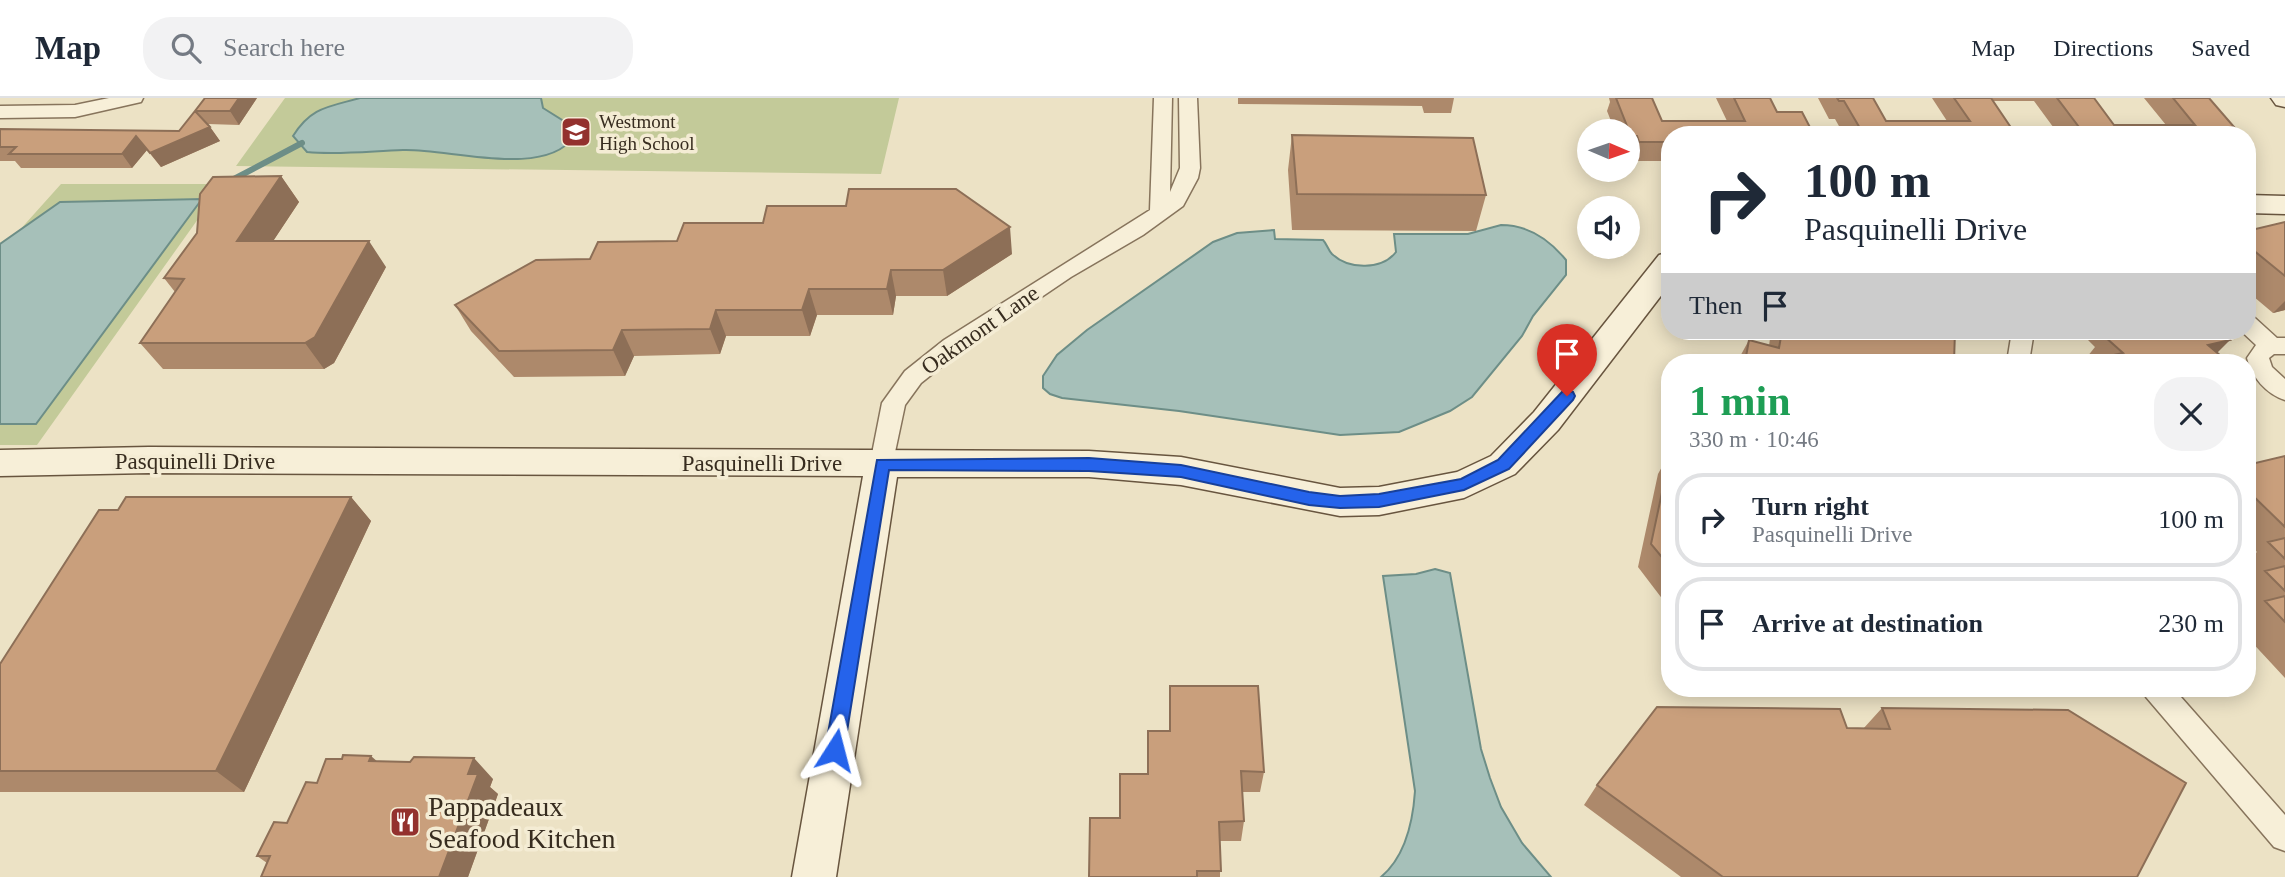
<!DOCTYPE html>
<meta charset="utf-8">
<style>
:root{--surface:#fff;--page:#f2f2f3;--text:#1f2937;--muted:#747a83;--line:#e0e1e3}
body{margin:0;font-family:Georgia,serif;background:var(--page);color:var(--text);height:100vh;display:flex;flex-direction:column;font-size:26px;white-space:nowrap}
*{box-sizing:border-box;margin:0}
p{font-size:23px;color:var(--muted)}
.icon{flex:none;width:38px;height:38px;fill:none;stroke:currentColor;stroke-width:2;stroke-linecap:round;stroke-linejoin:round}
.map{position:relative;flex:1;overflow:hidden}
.sheet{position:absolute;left:1661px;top:256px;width:595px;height:343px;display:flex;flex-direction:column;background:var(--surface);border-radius:28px;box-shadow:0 4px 18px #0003}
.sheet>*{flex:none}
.hud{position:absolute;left:1661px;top:28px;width:595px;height:214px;border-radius:28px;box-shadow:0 4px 18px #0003;background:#fff;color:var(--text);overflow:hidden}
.needle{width:46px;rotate:92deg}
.fabs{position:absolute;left:1577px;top:21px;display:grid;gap:14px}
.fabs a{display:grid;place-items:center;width:63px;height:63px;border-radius:50%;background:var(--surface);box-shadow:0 4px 18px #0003;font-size:35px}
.pin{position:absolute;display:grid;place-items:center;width:60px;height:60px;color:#fff;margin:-72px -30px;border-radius:50% 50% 50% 0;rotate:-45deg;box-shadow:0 0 7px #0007}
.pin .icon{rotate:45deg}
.me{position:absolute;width:77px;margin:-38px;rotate:9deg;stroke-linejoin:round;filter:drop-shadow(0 0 5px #0008)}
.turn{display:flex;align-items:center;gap:24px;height:147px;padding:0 28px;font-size:32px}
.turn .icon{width:91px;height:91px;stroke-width:2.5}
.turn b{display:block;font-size:49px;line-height:60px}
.then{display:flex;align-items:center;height:66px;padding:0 28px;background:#0003;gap:14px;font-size:26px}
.round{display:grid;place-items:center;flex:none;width:74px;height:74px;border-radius:28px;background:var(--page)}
.overview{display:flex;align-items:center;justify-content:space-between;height:119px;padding:0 28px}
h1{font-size:42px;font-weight:800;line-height:52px;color:#1e9e55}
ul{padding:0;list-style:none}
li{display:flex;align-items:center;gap:21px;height:94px;margin:0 14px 10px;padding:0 14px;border:4px solid var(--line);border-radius:28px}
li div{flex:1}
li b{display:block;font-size:26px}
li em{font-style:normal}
header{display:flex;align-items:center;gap:42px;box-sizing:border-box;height:98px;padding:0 35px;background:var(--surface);border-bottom:2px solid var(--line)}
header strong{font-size:33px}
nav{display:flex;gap:38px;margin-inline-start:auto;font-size:24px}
.search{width:490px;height:63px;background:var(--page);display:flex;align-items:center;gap:18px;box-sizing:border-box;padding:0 24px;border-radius:28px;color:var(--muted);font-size:26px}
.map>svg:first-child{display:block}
</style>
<header>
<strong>Map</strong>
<div class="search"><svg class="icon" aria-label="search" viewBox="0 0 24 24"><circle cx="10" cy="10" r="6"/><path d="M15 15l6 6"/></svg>Search here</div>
<nav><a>Map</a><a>Directions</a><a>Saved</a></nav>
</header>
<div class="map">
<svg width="2285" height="779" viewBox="0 0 2285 779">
<rect width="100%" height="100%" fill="#ece2c5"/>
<path fill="#c3ca99" d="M285,0H899L881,76L236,68Z
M61,86H223L37,347H0V154Z"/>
<path fill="#a6c0b9" stroke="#6d8e87" stroke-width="2" d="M360,0H541L543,10L570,27L574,39C543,81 447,50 403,52C371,53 339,57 307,54L293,38C311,9 328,9 360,0Z
M202,101L36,326H0V146L60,104Z
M1501,127C1529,127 1549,141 1566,162V177L1533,218L1522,238L1472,299L1450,313L1399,334L1340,337L1179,313L1062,300L1050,296L1043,290V278L1057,257L1087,232L1213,144L1237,135L1274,132L1275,141L1323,142C1327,146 1328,152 1332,156C1349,172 1382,172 1396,154L1394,136H1468Z
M1435,471L1450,475L1481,651L1490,680L1501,709L1522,745L1551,779H1381C1406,758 1413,723 1415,693L1383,478L1416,476Z"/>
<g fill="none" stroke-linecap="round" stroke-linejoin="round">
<path stroke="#6d8e87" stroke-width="6" d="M232,82L302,45"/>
<g stroke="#87745c" stroke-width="3">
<path id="street" d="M109,0H143L141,4L75,19L0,20V8L75,7Z
M1154,0H1172L1170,94L1180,70L1179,0H1197L1200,70L1198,80L1183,108L1143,137L1071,179L960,254L921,285L905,307L891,373L882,375L873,373L870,366L882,305L905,273L944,242L1150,112Z
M2247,218L2255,220L2277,240H2285V256H2274L2269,260L2272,269L2285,281V302C2266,296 2252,279 2247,260L2256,247L2241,233H2247Z
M2012,233H2034L2029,264H2007Z
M2142,590H2173L2285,717V753L2274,749L2146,599Z"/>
</g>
<g stroke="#68553f" stroke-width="3">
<path id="secondary" d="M2271,0H2285V9L2276,7Z
M2247,97L2285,98V116L2247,115Z
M1670,154V186L1558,332L1515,376L1464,400L1379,417L1340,418L1181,387L1089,379H897L836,779H792L863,378L149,375L0,378V352L149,349L1089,353L1181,359L1340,390L1379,389L1457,374L1491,358L1534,314L1659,157Z"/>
</g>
<use href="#street" fill="#f7efd8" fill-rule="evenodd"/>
<use href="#secondary" fill="#f7efd8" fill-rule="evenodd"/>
</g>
<path fill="#ad896b" d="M257,0L239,27L208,26L220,43L161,69L147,52L132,70H21L15,63H0V31L179,33L195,13Z
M1238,0H1454L1451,15H1424L1422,8L1238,6Z
M1609,0H1652L1662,23H1727L1716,0H1770L1777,14H1802L1670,37V63H1632L1629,57H1628V33H1615L1607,13L1610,4Z
M1818,0H1873L1886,23H1947L1932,0H2094L2114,27H2166L2144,0H2209L2241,37H2059L2034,3H1992L2016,37H1844L1835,21H1829Z
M1292,37L1486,97L1476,133L1292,132L1288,72Z
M281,78L299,104L273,143L386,169L334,265L324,271H163L140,245L175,194L164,180Z
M2285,124V212L2273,215L2247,193V133Z
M763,125L1012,156L947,198H896L893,217H817L810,238H726L720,256L634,258L625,278L514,279L471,233L455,207L590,161Z
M1771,233H1955L1954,264H1737L1749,242L1769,248Z
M2095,233H2220L2083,264L2095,249L2088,242Z
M1670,354V511L1638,469L1658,376Z
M2285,358V580L2247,539V518L2252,514L2247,509V487L2253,482L2247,476V462L2257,454L2247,444V367Z
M351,399L371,423L244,694H0V566L118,412Z
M1170,588L1264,674L1260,694H1242L1244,723L1241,743H1220V779H1089L1120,720L1148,676L1169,633Z
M1882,610L2137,779H1681L1584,707L1597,687L1847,630L1863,631Z
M377,663L493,681L490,689L498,696L468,779H261L267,765L257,758L287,725Z"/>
<path fill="#8d6f57" d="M239,0H257L239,27L230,13Z
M210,29L220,43L161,69L150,55Z
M136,38L147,52L132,70L122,56Z
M281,78L299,104L256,169L237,143Z
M1010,129L1012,156L947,198L943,172Z
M369,143L386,169L334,265L324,271L305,245Z
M891,172L896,198L893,217L887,191Z
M809,191L817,217L810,238L802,212Z
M2285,203V212L2273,215Z
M716,212L726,238L720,256L710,231Z
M622,232L634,258L625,278L613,252Z
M2230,242L2208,264V247Z
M351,399L371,423L244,694L216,673Z
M371,658L394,678L369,663Z
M474,660L493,681L490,689L498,696L468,779H439L468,676Z"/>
<path fill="#c99f7c" stroke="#8d6f57" stroke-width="2" d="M205,0H239L230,13H195Z
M1616,0H1652L1662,23H1745L1734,0H1770L1777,14H1802L1814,37H1670V44H1639L1637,38H1631Z
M1837,0H1873L1886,23H1970L1954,0H1991L2016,37H1864L1844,3H1839Z
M2057,0H2094L2114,27H2195L2173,0H2209L2241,37H2085Z
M195,13L210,29L150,55L136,38L122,56H9L16,49H0V31L179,33Z
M1292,37L1473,40L1486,97L1297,96Z
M281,78L237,143H369L315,239L305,245H140L184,181L164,180L197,135L200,96L213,79Z
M849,91H956L1010,129L943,172H891L887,191H809L802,212H716L710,231L622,232L613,252L499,253L455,207L536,162L590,161L598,144L677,143L684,125H763L767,108H846Z
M2285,124V178L2247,147V133Z
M1782,233H1955L1954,264H1745L1749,242L1779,250Z
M2126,233H2220L2230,242L2208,247L2228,264H2082L2123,255L2104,238Z
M1670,357V469L1651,446Z
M2285,358V429L2247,392V367Z
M126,399H351L216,673H0V566L99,412H118Z
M2285,440V461L2268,444Z
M2285,468V493L2265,473Z
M2285,498V524L2265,503Z
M1170,588H1258L1264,674L1241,673L1244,723L1219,724L1221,773H1197V779H1089L1090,720H1120V676H1148V633H1170Z
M1657,609L1840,611L1847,630L1890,631L1882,610L2068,612L2186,685L2137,779H1723L1597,687Z
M343,657L371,658L369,663L410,664L414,659L474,660L468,676H478L439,779H261L270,758H257L274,724L287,725L306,684L317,685L326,661H342Z"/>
<path fill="#2563eb" stroke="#184099" stroke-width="2" d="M1567,293L1573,294L1575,298L1573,302L1509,371L1464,392L1379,409L1340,410L1309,407L1181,379L1089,373L889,372L844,652L841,658L835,661L828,658L825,652L877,362L1089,360L1181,367L1309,394L1340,398L1379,396L1461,381L1498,362L1562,294Z"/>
<defs>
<g id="school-square" transform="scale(1.575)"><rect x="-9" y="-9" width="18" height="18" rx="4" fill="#93312e" stroke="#f4ecd4"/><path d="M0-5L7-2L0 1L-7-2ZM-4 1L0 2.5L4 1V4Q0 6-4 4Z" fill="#fff"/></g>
<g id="restaurant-square" transform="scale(1.575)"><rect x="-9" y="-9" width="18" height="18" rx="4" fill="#93312e" stroke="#f4ecd4"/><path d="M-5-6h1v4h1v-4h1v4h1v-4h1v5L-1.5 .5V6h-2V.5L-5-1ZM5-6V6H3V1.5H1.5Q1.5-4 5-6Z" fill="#fff"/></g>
</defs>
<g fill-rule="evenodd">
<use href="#school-square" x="576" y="34"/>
<use href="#restaurant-square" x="405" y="724"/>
</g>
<g text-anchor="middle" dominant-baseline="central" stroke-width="7" stroke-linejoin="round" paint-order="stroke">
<g font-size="19" fill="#372c1f" stroke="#f4ecd4" text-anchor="start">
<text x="599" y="23">Westmont<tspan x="599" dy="22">High School</tspan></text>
</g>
<g font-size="23" fill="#372c1f" stroke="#f4ecd4">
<text transform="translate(980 232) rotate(-35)">Oakmont Lane</text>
<text x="195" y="363">Pasquinelli Drive</text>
<text x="762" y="365">Pasquinelli Drive</text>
</g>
<g font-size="28" fill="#372c1f" stroke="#f4ecd4" text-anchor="start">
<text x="428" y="708">Pappadeaux<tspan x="428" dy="32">Seafood Kitchen</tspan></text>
</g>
</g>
</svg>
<div class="fabs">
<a><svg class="needle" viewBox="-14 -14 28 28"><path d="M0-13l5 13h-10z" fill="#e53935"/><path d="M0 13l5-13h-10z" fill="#747a83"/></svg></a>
<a><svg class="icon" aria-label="sound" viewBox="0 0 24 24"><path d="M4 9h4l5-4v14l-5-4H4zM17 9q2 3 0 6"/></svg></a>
</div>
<div class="pin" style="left:1567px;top:298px;background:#d93025"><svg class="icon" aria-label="arrive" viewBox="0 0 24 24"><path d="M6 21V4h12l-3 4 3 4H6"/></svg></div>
<svg class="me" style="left:835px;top:652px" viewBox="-20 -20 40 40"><path d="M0-17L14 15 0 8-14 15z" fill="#2563eb" stroke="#fff" stroke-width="4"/></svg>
<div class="hud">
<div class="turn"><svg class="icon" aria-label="right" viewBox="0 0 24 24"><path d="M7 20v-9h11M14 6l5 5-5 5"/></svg><div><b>100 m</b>Pasquinelli Drive</div></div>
<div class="then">Then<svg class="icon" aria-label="arrive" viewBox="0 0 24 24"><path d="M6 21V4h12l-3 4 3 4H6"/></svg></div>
</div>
<section class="sheet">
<div class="overview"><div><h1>1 min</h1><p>330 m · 10:46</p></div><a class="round"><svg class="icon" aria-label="close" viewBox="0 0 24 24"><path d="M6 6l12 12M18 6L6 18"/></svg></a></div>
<ul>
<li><svg class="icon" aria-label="right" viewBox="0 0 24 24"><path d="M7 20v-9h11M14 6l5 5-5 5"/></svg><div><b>Turn right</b><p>Pasquinelli Drive</p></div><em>100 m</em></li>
<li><svg class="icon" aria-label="arrive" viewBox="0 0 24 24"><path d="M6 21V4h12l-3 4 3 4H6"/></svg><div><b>Arrive at destination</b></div><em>230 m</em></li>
</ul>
</section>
</div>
